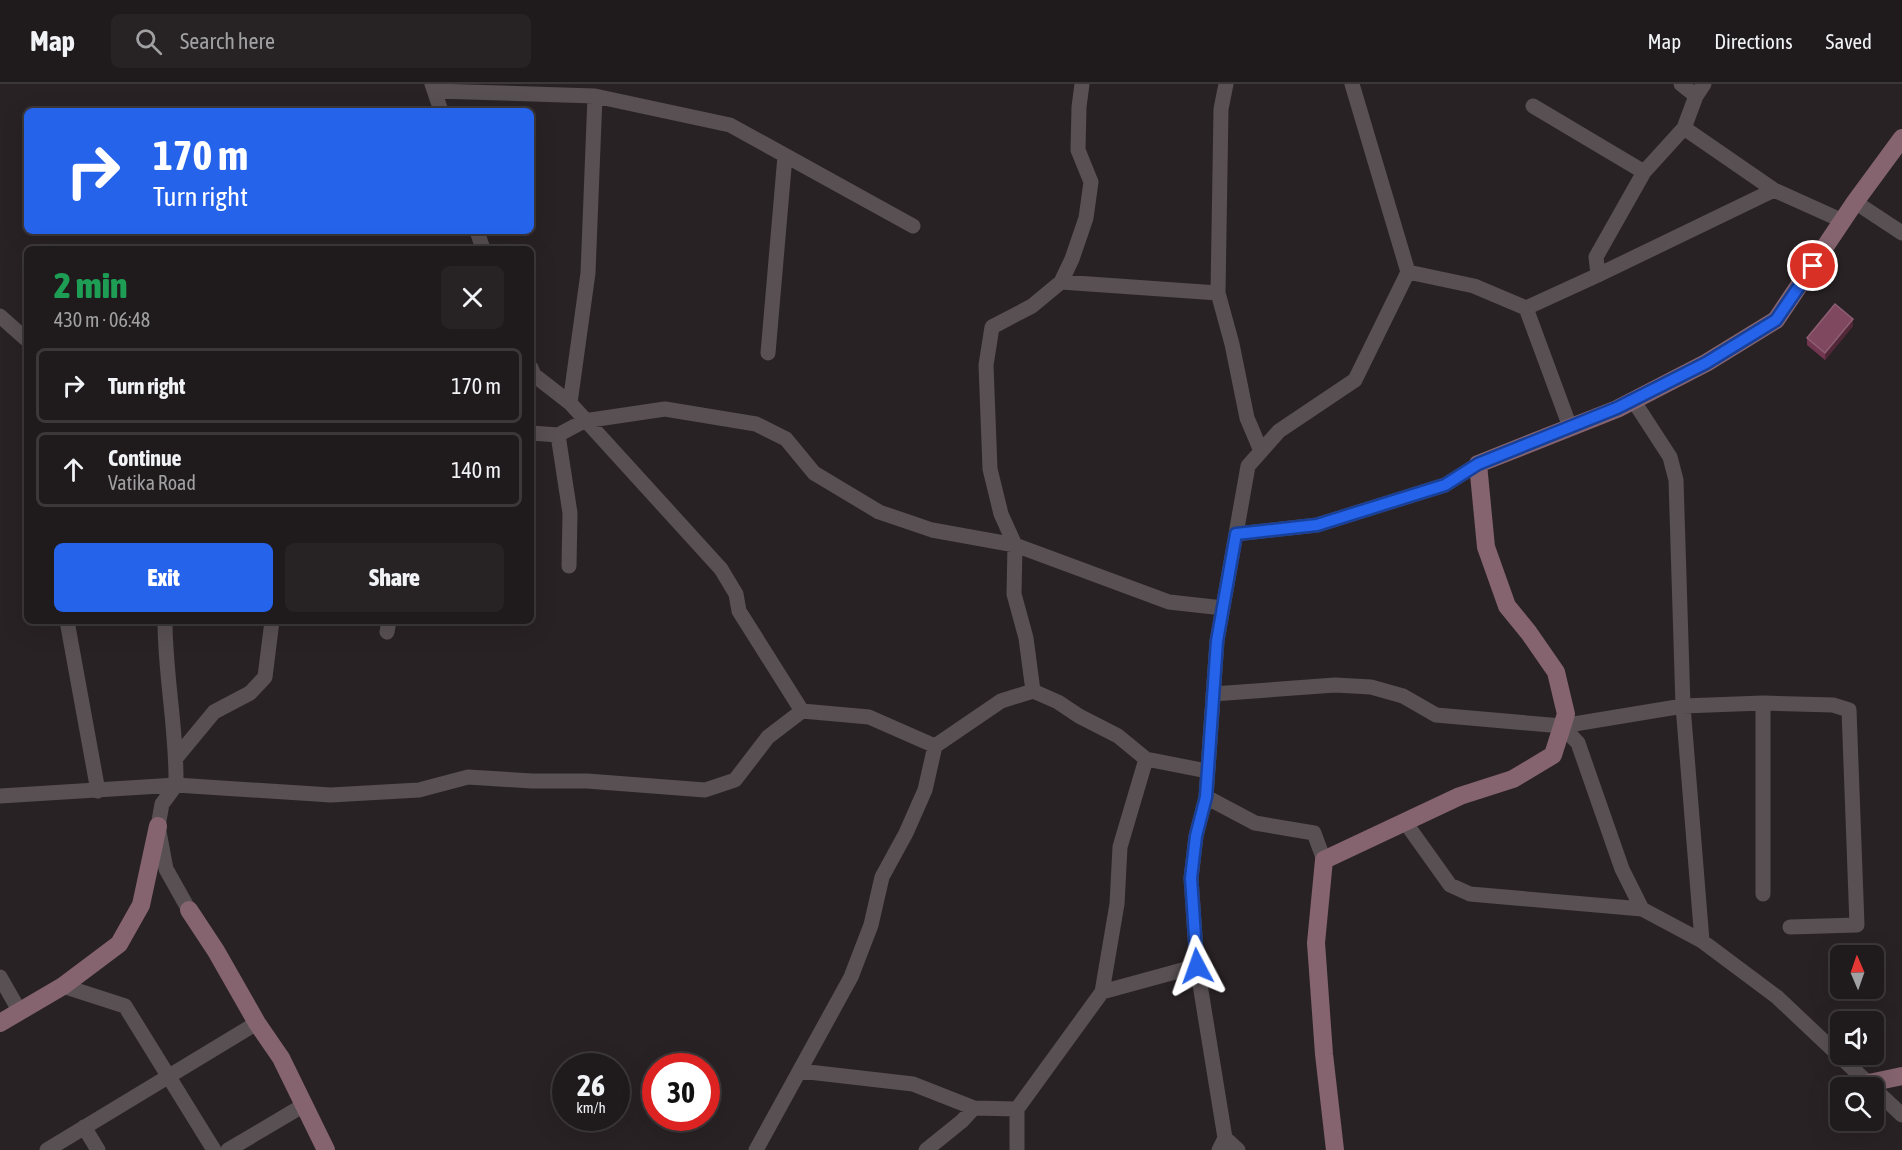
<!DOCTYPE html>
<meta charset="utf-8">
<style>
:root{--surface:#1f1a1b;--page:#272324;--text:#f1f3f6;--muted:#a1a1a3;--line:#3c383a;--accent:#2563eb}
body{margin:0;font-family:"Asap Condensed",sans-serif;background:var(--page);color:var(--text);height:100vh;display:flex;flex-direction:column;font-size:22px;white-space:nowrap}
*{box-sizing:border-box;margin:0}
p{font-size:20px;color:var(--muted)}
.icon{flex:none;width:33px;height:33px;fill:none;stroke:currentColor;stroke-width:2;stroke-linecap:round;stroke-linejoin:round}
.map{position:relative;flex:1;overflow:hidden}
.drawer{position:absolute;left:24px;top:162px;width:510px;height:378px;display:flex;flex-direction:column;background:var(--surface);border-radius:9px;box-shadow:0 6px 24px #0002,0 0 0 2px var(--line)}
.drawer>*{flex:none}
.guide{position:absolute;left:24px;top:24px;width:510px;height:126px;border-radius:9px;box-shadow:0 6px 24px #0002,0 0 0 2px var(--line);background:#2563eb;color:#fff;overflow:hidden}
.needle{width:39px;rotate:358deg}
.fabs{position:absolute;left:1830px;top:861px;display:grid;gap:12px}
.fabs a{display:grid;place-items:center;width:54px;height:54px;border-radius:9px;background:var(--surface);box-shadow:0 6px 24px #0002,0 0 0 2px var(--line);font-size:30px}
.speed{position:absolute;left:552px;top:969px;display:flex;gap:12px;font-size:30px;font-weight:700;text-align:center}
.speed>*{display:grid;place-content:center;width:78px;height:78px;border-radius:50%;background:var(--surface);box-shadow:0 6px 24px #0002,0 0 0 2px var(--line);line-height:1}
.speed small{font-size:15px;font-weight:400}
.speed .limit{border:9px solid #d22;background:#fff;color:#111}
.pin{position:absolute;display:grid;place-items:center;width:51px;height:51px;color:#fff;margin:-26px;border:3px solid #fff;border-radius:50%;box-shadow:0 2px 6px #0007}
.me{position:absolute;width:66px;margin:-33px;rotate:356deg;stroke-linejoin:round;filter:drop-shadow(0 0 4px #0008)}
.turn{display:flex;align-items:center;gap:21px;height:126px;padding:0 30px;font-size:27px}
.turn .icon{width:78px;height:78px;stroke-width:2.5}
.turn b{display:block;font-size:42px;line-height:51px}
.round{display:grid;place-items:center;flex:none;width:63px;height:63px;border-radius:9px;background:var(--page)}
.head{display:flex;align-items:center;justify-content:space-between;height:102px;padding:0 30px}
h1{font-size:36px;font-weight:800;line-height:45px;color:#1e9e55}
.button{display:flex;gap:12px;margin-top:auto;padding:12px 30px}
.button a{flex:1;height:69px;border-radius:9px;background:var(--accent);color:#fff;font-size:24px;font-weight:800;line-height:69px;text-align:center}
.button a+a{background:var(--page);color:var(--text)}
ul{padding:0;list-style:none}
li{display:flex;align-items:center;gap:18px;height:75px;margin:0 12px 9px;padding:0 18px;border:3px solid var(--line);border-radius:9px}
li div{flex:1}
li b{display:block;font-size:22px}
li em{font-style:normal}
header{display:flex;align-items:center;gap:36px;box-sizing:border-box;height:84px;padding:0 30px;background:var(--surface);border-bottom:2px solid var(--line)}
header strong{font-size:28px}
nav{display:flex;gap:33px;margin-inline-start:auto;font-size:21px}
.search{width:420px;height:54px;background:var(--page);display:flex;align-items:center;gap:15px;box-sizing:border-box;padding:0 21px;border-radius:9px;color:var(--muted);font-size:22px}
.map>svg:first-child{display:block}
</style>
<header>
<strong>Map</strong>
<div class="search"><svg class="icon" aria-label="search" viewBox="0 0 24 24"><circle cx="10" cy="10" r="6"/><path d="M15 15l6 6"/></svg>Search here</div>
<nav><a>Map</a><a>Directions</a><a>Saved</a></nav>
</header>
<div class="map">
<svg width="1902" height="1066" viewBox="0 0 1902 1066">
<rect width="100%" height="100%" fill="#292224"/>
<g fill="none" stroke-linecap="round" stroke-linejoin="round">
<path stroke="#585052" stroke-width="15" d="M432,0L441,27
M1226,0L1221,25L1218,209L1232,260L1247,334L1261,367
M1352,0L1408,188L1474,202L1526,224L1570,343
M1681,0L1696,12
M435,7L595,12L730,41L913,142
M1533,22L1644,88
M1684,44L1774,106L1843,137
M1855,118L1902,149
M477,147L483,165
M1598,191L1596,173L1644,88L1684,44L1696,12L1704,0
M1061,198L1218,209
M1526,224L1598,191L1774,106
M0,232L27,256
M768,269L785,72
M531,284L534,291L570,319L721,485L736,510L739,527L802,627
M1633,316L1670,373L1676,396L1683,622L1702,857
M570,319L588,189L595,12
M531,349L558,351L584,337L665,325L756,340L786,355L814,389L879,428L932,446L1015,461L1169,518L1223,524
M558,351L570,429L569,482
M1236,450L1317,441L1445,401L1478,380
M67,537L98,707
M387,548L389,537
M1033,607L1026,554L1014,510L1015,461L1001,430L990,385L986,281L992,243L1032,222L1061,198L1072,175L1086,134L1091,98L1078,66L1079,23L1082,0
M1213,610L1335,601L1371,603L1403,612L1436,631L1562,642L1683,622L1763,619L1833,621L1849,626L1857,841L1790,843
M1763,619V810
M1562,642L1578,659L1622,785L1642,825L1702,857L1777,913L1902,1031
M176,674L214,628L250,609L265,593L272,537
M0,712L176,701C177,646 165,592 165,537
M1206,713L1196,752L1191,794L1197,882L1225,1054L1219,1066
M1405,738L1450,801L1470,810L1642,825
M1324,776L1314,749L1255,739L1206,713L1217,557L1248,382L1279,347L1355,296L1408,188
M189,826L166,785L158,742L162,720L176,701L331,711L419,706L468,693L532,697H587L705,706L735,696L768,653L802,627L869,633L935,662
M0,893L20,928
M63,902L125,922L214,1066
M1102,908L1197,882
M800,987L913,1000L974,1024L1017,1025L1102,908L1117,820L1120,763L1146,675
M1017,1025V1066
M84,1043L98,1066
M1225,1054L1238,1066
M47,1066L257,939
M228,1066L304,1021
M756,1066L851,893L871,841L882,793L906,749L925,706L935,662L1001,617L1033,607L1058,618L1079,632L1118,652L1146,675L1207,687
M926,1066L962,1037L974,1024"/>
<path stroke="#85646f" stroke-width="18" d="M189,826L216,867L257,939L281,974L326,1066
M0,939L63,902L119,860L141,821L158,742
M1869,999L1902,992
M1335,1066L1324,970L1316,859L1324,776L1460,712L1513,695L1553,671L1566,630L1556,588L1529,549L1507,522L1486,463L1478,380L1617,325L1706,279L1776,236L1855,118L1902,54"/>
</g>
<path fill="#733650" d="M1853,242L1825,276L1807,261V254Z"/>
<path fill="#512738" d="M1853,235V242L1825,276V269Z"/>
<path fill="#7f485f" stroke="#8e5f73" stroke-width="1.5" d="M1835,220L1853,235L1825,269L1807,254Z"/>
<g fill="none" stroke-linecap="round" stroke-linejoin="round">
<g stroke="#184099" stroke-width="15">
<path id="route" d="M1197,882L1191,794L1196,752L1206,713L1217,557L1236,450L1317,441L1445,401L1478,380L1617,324L1706,279L1776,236L1813,182"/>
</g>
<use href="#route" stroke="#2563eb" stroke-width="10"/>
</g>
</svg>
<div class="fabs">
<a><svg class="needle" viewBox="-14 -14 28 28"><path d="M0-13l5 13h-10z" fill="#e53935"/><path d="M0 13l5-13h-10z" fill="#a1a1a3"/></svg></a>
<a><svg class="icon" aria-label="sound" viewBox="0 0 24 24"><path d="M4 9h4l5-4v14l-5-4H4zM17 9q2 3 0 6"/></svg></a>
<a><svg class="icon" aria-label="search" viewBox="0 0 24 24"><circle cx="10" cy="10" r="6"/><path d="M15 15l6 6"/></svg></a>
</div>
<div class="speed"><div>26<small>km/h</small></div><div class="limit">30</div></div>
<div class="pin" style="left:1813px;top:182px;background:#d93025"><svg class="icon" aria-label="arrive" viewBox="0 0 24 24"><path d="M6 21V4h12l-3 4 3 4H6"/></svg></div>
<svg class="me" style="left:1197px;top:882px" viewBox="-20 -20 40 40"><path d="M0-17L14 15 0 8-14 15z" fill="#2563eb" stroke="#fff" stroke-width="4"/></svg>
<div class="guide">
<div class="turn"><svg class="icon" aria-label="right" viewBox="0 0 24 24"><path d="M7 20v-9h11M14 6l5 5-5 5"/></svg><div><b>170 m</b>Turn right</div></div>
</div>
<section class="drawer">
<div class="head"><div><h1>2 min</h1><p>430 m · 06:48</p></div><a class="round"><svg class="icon" aria-label="close" viewBox="0 0 24 24"><path d="M6 6l12 12M18 6L6 18"/></svg></a></div>
<ul>
<li><svg class="icon" aria-label="right" viewBox="0 0 24 24"><path d="M7 20v-9h11M14 6l5 5-5 5"/></svg><div><b>Turn right</b></div><em>170 m</em></li>
<li><svg class="icon" aria-label="ahead" viewBox="0 0 24 24"><path d="M12 20V5M6 11l6-6 6 6"/></svg><div><b>Continue</b><p>Vatika Road</p></div><em>140 m</em></li>
</ul>
<div class="button"><a>Exit</a><a>Share</a></div>
</section>
</div>
